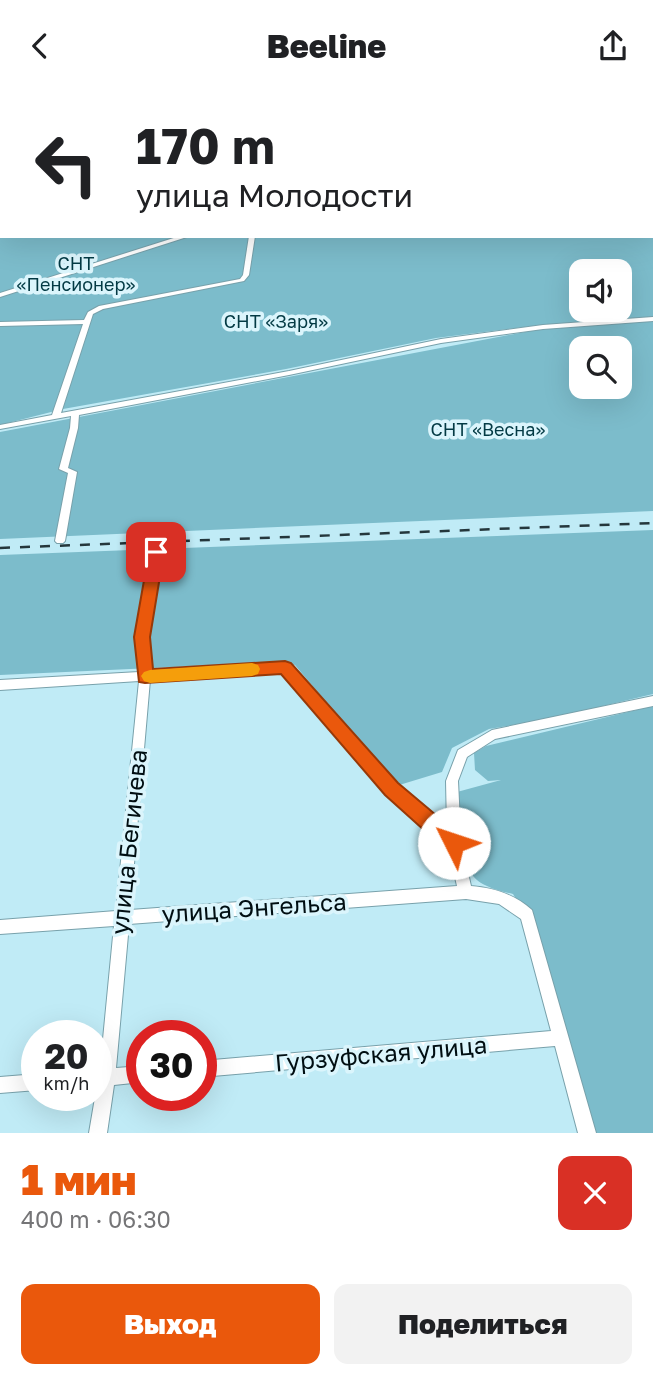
<!DOCTYPE html>
<html lang="ru">
<meta charset="utf-8">
<style>
:root{--surface:#fff;--page:#f2f2f2;--text:#202124;--muted:#757577;--accent:#ea580c}
body{margin:0;font-family:"Golos Text",sans-serif;background:var(--page);color:var(--text);height:100vh;display:flex;flex-direction:column;font-size:26px;white-space:nowrap}
*{box-sizing:border-box;margin:0}
p{font-size:23px;color:var(--muted)}
.icon{flex:none;width:38px;height:38px;fill:none;stroke:currentColor;stroke-width:2;stroke-linecap:round;stroke-linejoin:round}
.map{position:relative;height:1042px;overflow:hidden}
.drawer{display:flex;flex-direction:column;background:var(--surface);flex:1}
.drawer>*{flex:none}
.top-card{position:absolute;left:0px;top:0px;width:654px;height:147px;box-shadow:0 7px 28px #0002;background:#fff;color:var(--text);overflow:hidden}
.fabs{position:absolute;left:569px;top:168px;display:grid;gap:14px}
.fabs a{display:grid;place-items:center;width:63px;height:63px;border-radius:14px;background:var(--surface);box-shadow:0 7px 28px #0002;font-size:35px}
.speed{position:absolute;left:21px;top:929px;display:flex;gap:14px;font-size:35px;font-weight:700;text-align:center}
.speed>*{display:grid;place-content:center;width:91px;height:91px;border-radius:50%;background:var(--surface);box-shadow:0 7px 28px #0002;line-height:1}
.speed small{font-size:18px;font-weight:400}
.speed .limit{border:10px solid #d22;background:#fff;color:#111}
.pin{position:absolute;display:grid;place-items:center;width:60px;height:60px;color:#fff;margin:-30px;border-radius:14px;box-shadow:0 4px 10px #0006}
.me{position:absolute;width:77px;margin:-38px;rotate:311deg;stroke-linejoin:round;filter:drop-shadow(0 0 5px #0008)}
.turn{display:flex;align-items:center;gap:24px;height:147px;padding:0 21px;font-size:32px}
.turn .icon{width:91px;height:91px;stroke-width:2.5}
.turn b{display:block;font-size:49px;line-height:60px}
.round{display:grid;place-items:center;flex:none;width:74px;height:74px;border-radius:14px;background:var(--page)}
.overview{display:flex;align-items:center;justify-content:space-between;height:119px;padding:0 21px}
h1{font-size:42px;font-weight:800;line-height:52px;color:var(--accent)}
.primary-button{display:flex;gap:14px;margin-top:auto;padding:14px 21px}
.primary-button a{flex:1;height:80px;border-radius:14px;background:var(--accent);color:#fff;font-size:28px;font-weight:800;line-height:80px;text-align:center}
.primary-button a+a{background:var(--page);color:var(--text)}
header{display:flex;justify-content:space-between;align-items:center;height:91px;padding:0 21px;background:var(--surface);font-size:32px;font-weight:800}
.map>svg:first-child{display:block}
</style>
<header><svg class="icon" aria-label="back" viewBox="0 0 24 24"><path d="M15 5l-7 7 7 7"/></svg>Beeline<svg class="icon" aria-label="share" viewBox="0 0 24 24"><path d="M12 15V3M7 8l5-5 5 5M5 13v7h14v-7"/></svg></header>
<div class="map">
<svg width="653" height="1042" viewBox="0 0 653 1042">
<rect width="100%" height="100%" fill="#c0ebf6"/>
<path fill="#7cbccb" fill-rule="evenodd" d="M4,0H216L219,2H2V50L0,1Z
M365,0H611L614,2H351Z
M653,17V226L541,234L436,247L286,278L63,318L0,334V77L2,145H653ZM581,180H620V219H581Z
M653,230V420L0,448V341L535,239ZM581,257H620V296H581Z
M653,439V603L553,627L489,638L452,657L442,681L396,695L295,574L284,571L0,584V464Z
M653,615V1042H583L532,835L513,803C504,801 495,799 487,795C454,781 459,730 457,701L501,689L488,690L475,679L474,662L486,655Z"/>
<g fill="none" stroke-linecap="round" stroke-linejoin="round">
<g stroke="#78a1ab" stroke-width="2">
<path id="minor" d="M0,0H4L0,2Z
M0,21H2V23H0Z
M0,73H2V75H0Z
M0,83H2V87H0Z
M2,128V132L0,133V129Z
M180,145H190L0,206V202Z
M249,145H255L249,184L244,190L103,218L93,223L61,322L289,280L441,248L543,234L653,226V230L543,238L441,252L289,284L79,324L78,337L68,377L77,381L65,450L63,452H57L55,450L68,382L59,378L70,337L71,325L0,338V334L52,324L83,233L0,235V231L84,229L88,221L99,215L240,188L243,184Z
M156,458L161,461L147,546L150,580L285,572L289,573L396,693L447,737L446,690L458,659L492,639L653,605V615L495,648L467,666L458,690L461,752L471,795C494,797 514,803 532,819L596,1042H578L555,955L201,986V970L551,940L521,828L499,813L466,808L129,833L116,977L142,975V991L114,994L107,1042H89L97,995L96,979H100L114,835L0,843V829L116,820L139,590L0,599V589L139,581L137,546L151,461ZM282,581L388,701L448,755L457,795L130,819L150,589Z
M37,983V999L0,1002V986Z"/>
</g>
<use href="#minor" fill="#fff" fill-rule="evenodd"/>
<path stroke="#24373c" stroke-width="2.5" stroke-dasharray="10 10" stroke-linecap="butt" d="M0,457L653,432"/>
</g>
<path fill="#ea580c" stroke="#983908" stroke-width="2" d="M156,456L164,461L150,546L153,578L285,570L291,572L398,692L461,745L464,752L461,759L454,762L446,759L385,704L281,583L145,592L139,591L134,546L149,461Z"/>
<path fill="#f59e0b" d="M252,572L258,574L260,578L258,583L252,585L150,592L144,590L141,585L144,581L150,579Z"/>
<g text-anchor="middle" dominant-baseline="central" stroke-width="7" stroke-linejoin="round" paint-order="stroke">
<g font-size="18" fill="#033a44" stroke="#dbf5fc">
<text x="76" y="172">СНТ<tspan x="76" dy="21">«Пенсионер»</tspan></text>
<text x="276" y="230">СНТ «Заря»</text>
<text x="488" y="338">СНТ «Весна»</text>
</g>
<g font-size="24" fill="#010e12" stroke="#dbf5fc">
<text transform="translate(128 751) rotate(-84)">улица Бегичева</text>
<text transform="translate(254 816) rotate(-4)">улица Энгельса</text>
<text transform="translate(381 962) rotate(-5)">Гурзуфская улица</text>
</g>
</g>
</svg>
<div class="fabs">
<a><svg class="icon" aria-label="sound" viewBox="0 0 24 24"><path d="M4 9h4l5-4v14l-5-4H4zM17 9q2 3 0 6"/></svg></a>
<a><svg class="icon" aria-label="search" viewBox="0 0 24 24"><circle cx="10" cy="10" r="6"/><path d="M15 15l6 6"/></svg></a>
</div>
<div class="speed"><div>20<small>km/h</small></div><div class="limit">30</div></div>
<div class="pin" style="left:156px;top:461px;background:#d93025"><svg class="icon" aria-label="arrive" viewBox="0 0 24 24"><path d="M6 21V4h12l-3 4 3 4H6"/></svg></div>
<svg class="me" style="left:454px;top:752px" viewBox="-20 -20 40 40"><circle r="19" fill="#fff"/><path d="M0-13L10 11 0 6-10 11z" fill="#ea580c"/></svg>
<div class="top-card">
<div class="turn"><svg class="icon" aria-label="left" viewBox="0 0 24 24"><path d="M17 20v-9H6M10 6l-5 5 5 5"/></svg><div><b>170 m</b>улица Молодости</div></div>
</div>
</div>
<section class="drawer">
<div class="overview"><div><h1>1 мин</h1><p>400 m · 06:30</p></div><a class="round" style="background:#d93025;color:#fff"><svg class="icon" aria-label="close" viewBox="0 0 24 24"><path d="M6 6l12 12M18 6L6 18"/></svg></a></div>
<div class="primary-button"><a>Выход</a><a>Поделиться</a></div>
</section>
